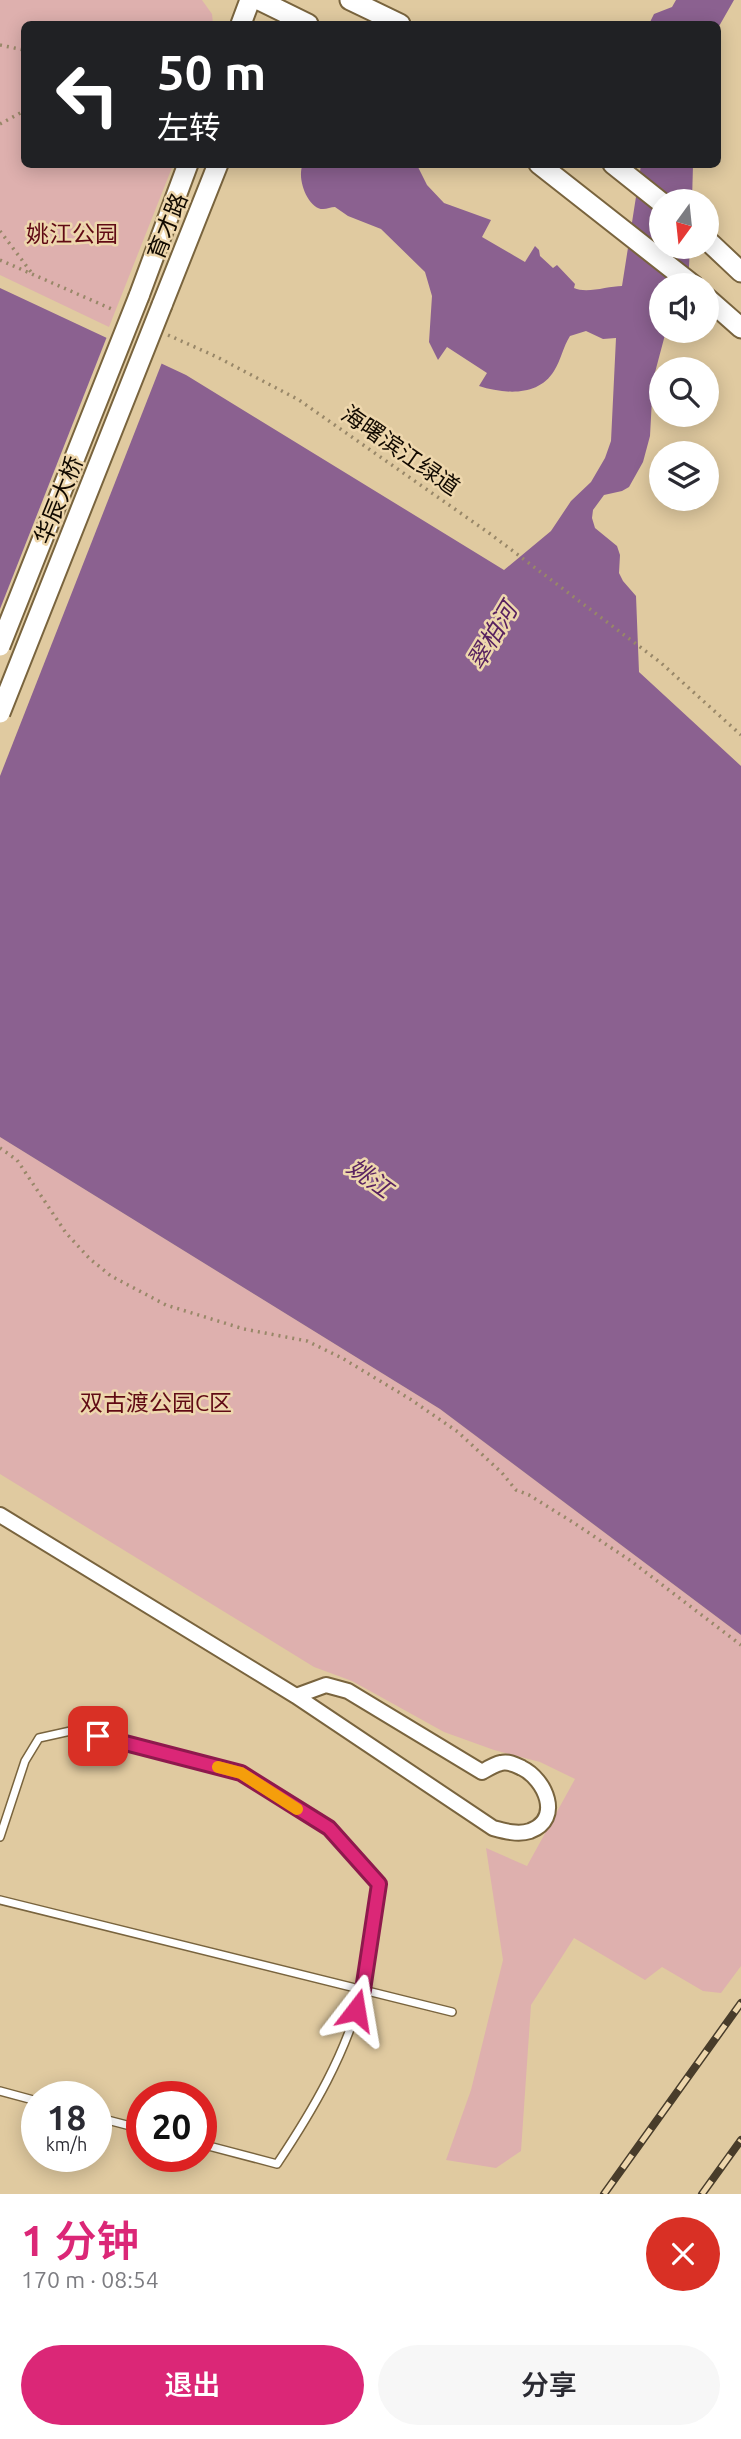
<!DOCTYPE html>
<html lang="zh">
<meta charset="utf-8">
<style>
:root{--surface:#fff;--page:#f7f7f7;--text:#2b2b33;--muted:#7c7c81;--accent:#db2777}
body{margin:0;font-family:Ubuntu,"Noto Sans SC",sans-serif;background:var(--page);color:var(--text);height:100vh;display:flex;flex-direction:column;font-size:26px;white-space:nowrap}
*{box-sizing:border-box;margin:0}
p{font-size:23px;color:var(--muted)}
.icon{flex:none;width:38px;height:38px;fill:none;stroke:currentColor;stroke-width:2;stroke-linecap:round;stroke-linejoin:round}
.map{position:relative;height:2194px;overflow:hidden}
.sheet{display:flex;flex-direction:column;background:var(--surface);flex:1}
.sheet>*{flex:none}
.guide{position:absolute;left:21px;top:21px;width:700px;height:147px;border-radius:10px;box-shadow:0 4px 18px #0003;background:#202124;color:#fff;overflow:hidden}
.needle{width:46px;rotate:195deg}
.buttons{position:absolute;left:649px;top:189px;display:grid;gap:14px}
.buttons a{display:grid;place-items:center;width:70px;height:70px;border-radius:50%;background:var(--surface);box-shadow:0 4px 18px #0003;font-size:35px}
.speed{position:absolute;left:21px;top:2081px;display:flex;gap:14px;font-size:35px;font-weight:700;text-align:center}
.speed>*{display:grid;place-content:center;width:91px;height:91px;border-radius:50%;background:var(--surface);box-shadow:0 4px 18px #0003;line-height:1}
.speed small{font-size:18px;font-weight:400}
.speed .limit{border:10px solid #d22;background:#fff;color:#111}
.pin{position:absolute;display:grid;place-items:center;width:60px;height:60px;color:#fff;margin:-30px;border-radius:14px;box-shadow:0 4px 10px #0006}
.me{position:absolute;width:77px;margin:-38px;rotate:14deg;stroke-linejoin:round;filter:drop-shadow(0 0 5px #0008)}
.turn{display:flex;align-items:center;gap:24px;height:147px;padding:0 21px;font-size:32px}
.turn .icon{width:91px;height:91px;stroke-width:2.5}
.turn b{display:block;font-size:49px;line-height:60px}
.round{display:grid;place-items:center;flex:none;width:74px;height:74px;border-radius:37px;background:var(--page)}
.head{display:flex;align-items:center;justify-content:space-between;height:119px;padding:0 21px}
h1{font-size:42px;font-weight:600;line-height:52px;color:var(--accent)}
.button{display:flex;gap:14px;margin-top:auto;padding:14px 21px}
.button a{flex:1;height:80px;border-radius:42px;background:var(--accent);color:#fff;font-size:28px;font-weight:600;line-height:80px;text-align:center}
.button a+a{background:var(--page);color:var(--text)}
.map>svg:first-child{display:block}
</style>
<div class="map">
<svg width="741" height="2194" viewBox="0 0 741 2194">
<rect width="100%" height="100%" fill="#e0caa0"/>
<path fill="#deb0ae" d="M0,0H202L212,14L213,24H24V164L173,165L109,327L0,275Z
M0,1137L440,1409L741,1635V1966L721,1993L703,1991L662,1967L645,1980L574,1938L531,2005L521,2151L496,2168L446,2160L471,2090L503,1960L486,1848L527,1866L575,1779L540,1762L494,1750L444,1732L352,1681L314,1667L0,1474Z"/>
<path fill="#8b6190" d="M676,0H734L718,28V24H649L654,14L672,7Z
M303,164L417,165L427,185L444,203L491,220L482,237L525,262L535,246L539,250L540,256L553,268L557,265L575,284L574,288C587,294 608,286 622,286L641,165H693L692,201H662V247H690L688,285H662V331H666L653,380L650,436L643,462L629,487L622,491L604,495L593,510L592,518L595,528L617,546L620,555L619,573L623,581L636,596L639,672L741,766V1635L440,1409L0,1137V288L186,375L504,570L551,531L571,501L591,482L605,458L611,441L616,338L603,339L586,331L570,336C563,347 561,360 554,371C538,397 504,394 479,386L487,373L447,347L438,360L429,342L432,296L425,272L381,229L348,216L335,207C331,207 327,209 323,209C308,209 296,178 303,164Z"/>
<path fill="#e0caa0" d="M108,334L163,360L0,776V609Z"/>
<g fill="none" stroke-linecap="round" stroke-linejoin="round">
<g stroke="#79643e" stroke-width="10">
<path id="lane" d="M0,1837L25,1761L39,1738L75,1730L241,1773L329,1828L379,1884C373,1919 371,1956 362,1991C346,2054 313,2110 277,2164L201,2144
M0,1900L452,2012
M0,2091L37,2101
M96,2117L142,2129"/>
</g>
<g stroke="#79643e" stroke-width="18">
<path id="street" d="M0,1515L296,1696L493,1828C504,1831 518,1835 530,1831C563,1819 545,1779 522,1768C516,1765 509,1761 501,1763C495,1764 487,1769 482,1772L348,1691L326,1685L296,1696"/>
</g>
<g stroke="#79643e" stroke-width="23">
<path id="secondary" d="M259,0L308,24
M350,0L400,24
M241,24L250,0
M539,164L693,285
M613,164L662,203
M707,240L741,272
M139,296L188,164
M707,298L741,328
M162,305L218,164"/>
</g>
<path stroke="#988768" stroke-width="3.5" stroke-dasharray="2 5" stroke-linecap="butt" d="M0,45L24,50
M0,124L24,111
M0,231L31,272
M0,260L114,310
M168,335L217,357L299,400L489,533L660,662L741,735
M0,1148L17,1160L66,1233L90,1259L111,1276L166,1305L244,1329L307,1341L342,1358L410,1399L458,1432L502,1473L516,1490L529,1495L574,1523L631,1561L741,1645"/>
<use href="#lane" stroke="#fff" stroke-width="7"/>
<use href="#street" stroke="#fff" stroke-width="14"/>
<use href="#secondary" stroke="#fff" stroke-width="19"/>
<g stroke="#483c2a" stroke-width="8">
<path id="rail" d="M604,2194L741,2003
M702,2194L741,2140"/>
</g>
<use href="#rail" stroke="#eed7ad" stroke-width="5" stroke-dasharray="16" stroke-linecap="butt"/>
<g stroke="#79643e" stroke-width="23" stroke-linecap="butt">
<path id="secondary-bridge" d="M0,646L139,296
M0,713L162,305"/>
</g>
<use href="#secondary-bridge" stroke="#fff" stroke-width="19"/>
</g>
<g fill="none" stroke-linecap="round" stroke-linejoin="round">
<g stroke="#8e194d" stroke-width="18">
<path id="route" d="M98,1736L241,1773L329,1828L379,1884L363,1990L356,2010"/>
</g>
<use href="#route" stroke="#db2777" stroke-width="12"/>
<path stroke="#f59e0b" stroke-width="12" d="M218,1767L241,1773L297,1809"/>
</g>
<g text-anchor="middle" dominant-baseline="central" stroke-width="5" stroke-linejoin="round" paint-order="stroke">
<g font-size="23" fill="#120a00" stroke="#eed7ad">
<text transform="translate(167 226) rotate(-68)">育才路</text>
<text transform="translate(401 450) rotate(35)">海曙滨江绿道</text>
<text transform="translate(58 500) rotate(-68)">华辰大桥</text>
</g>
<g font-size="23" fill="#600a14" stroke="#eed7ad">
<text x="72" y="233">姚江公园</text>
<text x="156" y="1402">双古渡公园C区</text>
</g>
<g font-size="24" font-style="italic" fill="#582260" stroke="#eed7ad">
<text transform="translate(492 636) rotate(-59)">翠柏河</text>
<text transform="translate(370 1178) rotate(36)">姚江</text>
</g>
</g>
</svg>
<div class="buttons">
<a><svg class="needle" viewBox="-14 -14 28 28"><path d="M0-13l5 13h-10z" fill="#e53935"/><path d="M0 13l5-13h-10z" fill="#7c7c81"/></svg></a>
<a><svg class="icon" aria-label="sound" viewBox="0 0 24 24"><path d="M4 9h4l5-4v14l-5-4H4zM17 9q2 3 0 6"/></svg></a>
<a><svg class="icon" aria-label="search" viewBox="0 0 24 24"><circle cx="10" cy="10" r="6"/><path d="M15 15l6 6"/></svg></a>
<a><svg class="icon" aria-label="layers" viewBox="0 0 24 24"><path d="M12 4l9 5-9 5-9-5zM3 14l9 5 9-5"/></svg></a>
</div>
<div class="speed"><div>18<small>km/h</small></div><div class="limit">20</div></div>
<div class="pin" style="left:98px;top:1736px;background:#d93025"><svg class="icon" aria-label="arrive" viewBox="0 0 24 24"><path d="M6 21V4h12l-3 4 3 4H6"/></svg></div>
<svg class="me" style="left:356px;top:2010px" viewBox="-20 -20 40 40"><path d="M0-17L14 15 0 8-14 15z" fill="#db2777" stroke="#fff" stroke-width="4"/></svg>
<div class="guide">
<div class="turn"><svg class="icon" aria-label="left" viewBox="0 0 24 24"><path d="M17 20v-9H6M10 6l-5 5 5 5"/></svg><div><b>50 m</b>左转</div></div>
</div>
</div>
<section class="sheet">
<div class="head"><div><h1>1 分钟</h1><p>170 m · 08:54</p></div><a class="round" style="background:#d93025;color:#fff"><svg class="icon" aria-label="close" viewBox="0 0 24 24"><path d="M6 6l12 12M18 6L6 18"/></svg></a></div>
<div class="button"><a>退出</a><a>分享</a></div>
</section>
